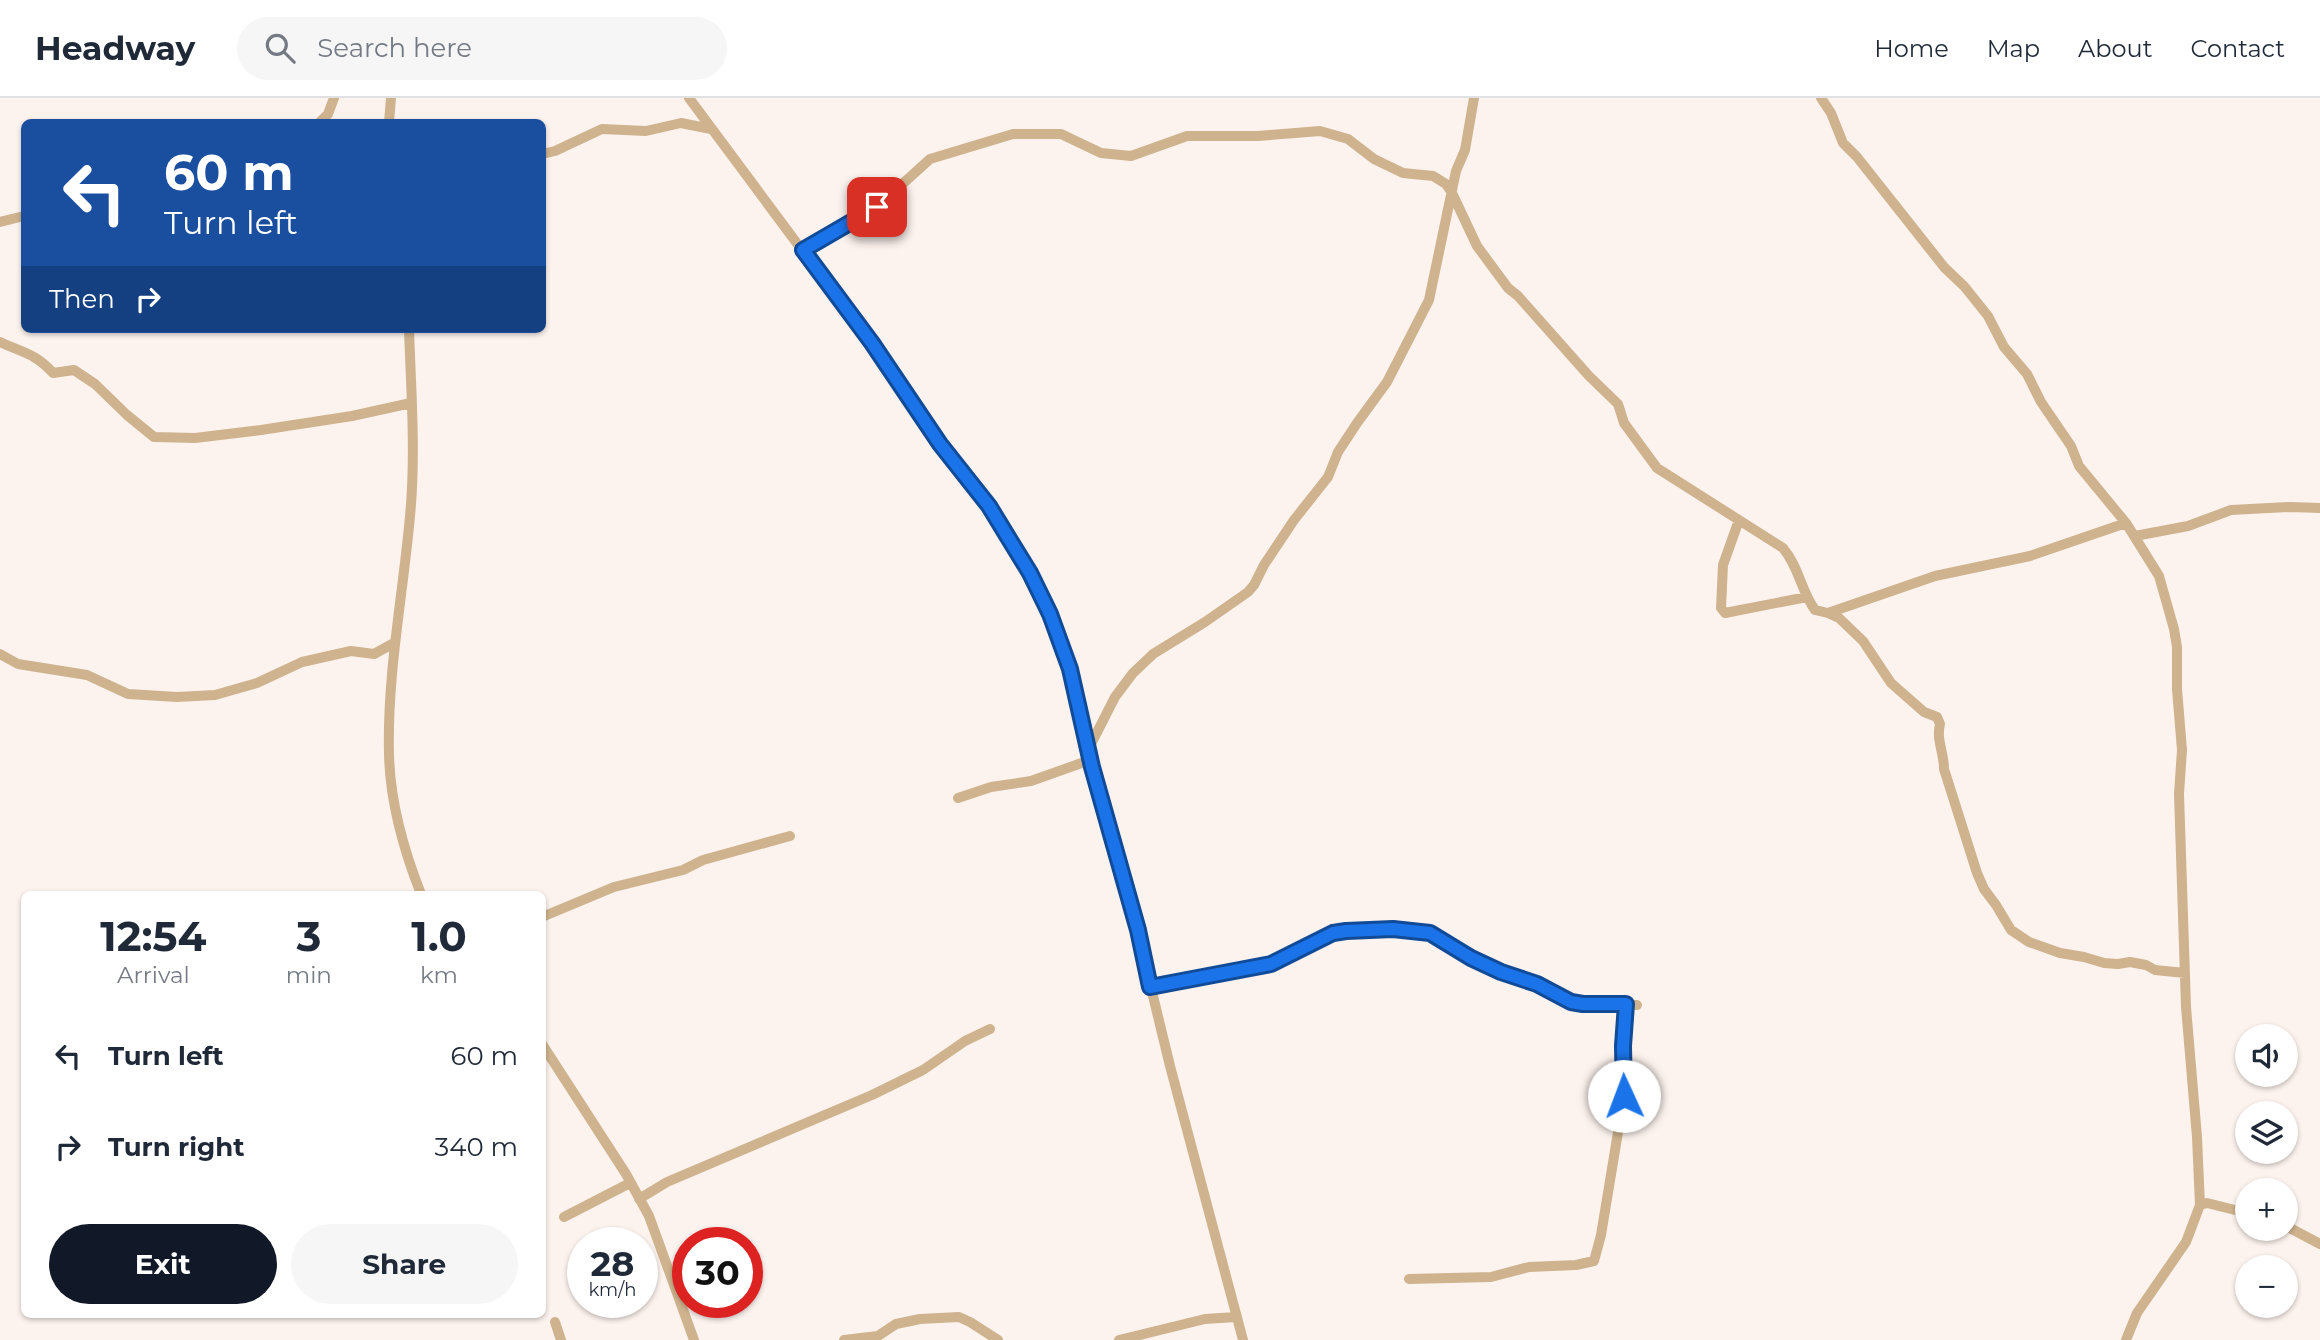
<!DOCTYPE html>
<meta charset="utf-8">
<style>
:root{--surface:#fff;--page:#f6f6f7;--text:#1f2937;--muted:#747a83;--line:#e0e1e3;--accent:#111827}
body{margin:0;font-family:Montserrat,sans-serif;background:var(--page);color:var(--text);height:100vh;display:flex;flex-direction:column;font-size:26px;white-space:nowrap}
*{box-sizing:border-box;margin:0}
p{font-size:23px;color:var(--muted)}
.icon{flex:none;width:38px;height:38px;fill:none;stroke:currentColor;stroke-width:2;stroke-linecap:round;stroke-linejoin:round}
.map{position:relative;flex:1;overflow:hidden}
.sheet{position:absolute;left:21px;top:793px;width:525px;height:427px;display:flex;flex-direction:column;background:var(--surface);border-radius:10px;box-shadow:0 2px 5px #0004}
.sheet>*{flex:none}
.banner{position:absolute;left:21px;top:21px;width:525px;height:214px;border-radius:10px;box-shadow:0 2px 5px #0004;background:#1a4fa0;color:#fff;overflow:hidden}
.fabs{position:absolute;left:2235px;top:926px;display:grid;gap:14px}
.fabs a{display:grid;place-items:center;width:63px;height:63px;border-radius:50%;background:var(--surface);box-shadow:0 2px 5px #0004;font-size:35px}
.speed{position:absolute;left:567px;top:1129px;display:flex;gap:14px;font-size:35px;font-weight:700;text-align:center}
.speed>*{display:grid;place-content:center;width:91px;height:91px;border-radius:50%;background:var(--surface);box-shadow:0 2px 5px #0004;line-height:1}
.speed small{font-size:18px;font-weight:400}
.speed .limit{border:10px solid #d22;background:#fff;color:#111}
.pin{position:absolute;display:grid;place-items:center;width:60px;height:60px;color:#fff;margin:-30px;border-radius:14px;box-shadow:0 4px 10px #0006}
.me{position:absolute;width:77px;margin:-38px;rotate:358deg;stroke-linejoin:round;filter:drop-shadow(0 0 5px #0008)}
.turn{display:flex;align-items:center;gap:24px;height:147px;padding:0 28px;font-size:32px}
.turn .icon{width:91px;height:91px;stroke-width:2.5}
.turn b{display:block;font-size:49px;line-height:60px}
.then{display:flex;align-items:center;height:66px;padding:0 28px;background:#0003;gap:14px;font-size:26px}
.eta{display:flex;justify-content:space-evenly;align-items:center;height:119px;text-align:center}
.eta b{font-size:42px;font-weight:700;line-height:49px}
.button{display:flex;gap:14px;margin-top:auto;padding:14px 28px}
.button a{flex:1;height:80px;border-radius:42px;background:var(--accent);color:#fff;font-size:28px;font-weight:700;line-height:80px;text-align:center}
.button a+a{background:var(--page);color:var(--text)}
ul{padding:0;list-style:none}
li{display:flex;align-items:center;gap:21px;height:91px;padding:0 28px}
li div{flex:1}
li b{display:block;font-size:26px}
li em{font-style:normal}
header{display:flex;align-items:center;gap:42px;box-sizing:border-box;height:98px;padding:0 35px;background:var(--surface);border-bottom:2px solid var(--line)}
header strong{font-size:33px}
nav{display:flex;gap:38px;margin-inline-start:auto;font-size:24px}
.search{width:490px;height:63px;background:var(--page);display:flex;align-items:center;gap:18px;box-sizing:border-box;padding:0 24px;border-radius:38px;color:var(--muted);font-size:26px}
.map>svg:first-child{display:block}
</style>
<header>
<strong>Headway</strong>
<div class="search"><svg class="icon" aria-label="search" viewBox="0 0 24 24"><circle cx="10" cy="10" r="6"/><path d="M15 15l6 6"/></svg>Search here</div>
<nav><a>Home</a><a>Map</a><a>About</a><a>Contact</a></nav>
</header>
<div class="map">
<svg width="2320" height="1242" viewBox="0 0 2320 1242">
<rect width="100%" height="100%" fill="#fdf3ee"/>
<g fill="none" stroke-linecap="round" stroke-linejoin="round">
<path stroke="#cfb38e" stroke-width="10" d="M689,0L871,245L940,346L989,408L1030,475L1050,516L1070,571L1092,669L1137,832L1170,968L1243,1242
M1821,0L1831,15L1843,45L1857,59L1944,169L1964,188L1988,218L2004,249L2027,276L2041,304L2071,348L2079,368L2126,425L2159,478L2174,531L2177,549V591L2182,652L2179,696L2186,909L2197,1039L2200,1107L2186,1144L2137,1215L2126,1242
M320,24L328,16L334,0
M389,24L391,0
M542,56L555,53L602,31L646,33L681,25L711,31
M0,124L24,118
M803,152L877,109L930,61L1013,36H1061L1101,55L1131,58L1187,38H1258L1320,33L1348,41L1374,61L1403,75L1433,78L1446,86L1452,95L1477,148L1508,190L1518,198L1589,278L1618,306L1624,325L1657,370L1783,450C1799,469 1801,493 1815,512L1828,515L1839,520L1863,543L1891,585L1924,614L1937,619L1940,626C1936,642 1944,654 1944,671L1977,775L1984,791L1996,807L2011,832L2029,844L2060,855L2084,859L2104,865L2118,866L2130,864L2146,867L2155,872L2185,875
M409,231C411,293 416,356 410,418C403,497 387,576 389,656C390,704 404,753 421,796
M0,244C23,255 35,255 53,275L74,272L95,286L127,317L154,339L195,340L261,332L352,318L411,305
M1739,422L1723,467L1721,510L1725,515L1807,499
M2135,438L2188,428L2231,412L2290,409L2320,410
M1828,515L1935,478L2030,458L2126,425
M0,556L18,566L87,577L128,596L177,599L215,597L257,585L302,564L351,553L374,556L394,545
M1088,652L1115,599L1133,575L1153,556L1205,524L1248,494L1254,487L1264,467L1294,422L1328,379L1338,354L1357,325L1387,284L1429,202L1456,73L1465,52L1474,0
M958,700L991,689L1031,683L1090,662
M542,819L614,789L683,772L703,762L790,738
M1151,889L1177,883L1258,870L1271,866L1338,834L1379,831L1413,833L1430,835L1471,860L1501,874L1537,886L1571,904L1637,907
M542,946L626,1076L649,1118L694,1242
M639,1101L667,1084L872,997L923,972L965,943L990,931
M2200,1107L2207,1105L2247,1115
M564,1119L630,1085
M2286,1128L2320,1146
M1409,1181L1491,1179L1529,1169L1576,1167L1594,1163L1601,1137L1624,998L1623,948L1626,906
M555,1224L561,1242
M844,1242L878,1238L896,1226L920,1221L959,1219L970,1224L998,1242
M1119,1242L1205,1221L1236,1219"/>
</g>
<g fill="none" stroke-linecap="round" stroke-linejoin="round">
<g stroke="#114b97" stroke-width="18">
<path id="route" d="M877,109L803,152L872,245L940,346L989,408L1030,475L1050,516L1070,571L1092,669L1138,832L1150,889L1271,866L1333,835L1346,833L1393,831L1430,835L1471,860L1501,874L1537,886L1571,904L1583,906H1626L1623,948L1624,998"/>
</g>
<use href="#route" stroke="#1a73e8" stroke-width="12"/>
</g>
</svg>
<div class="fabs">
<a><svg class="icon" aria-label="sound" viewBox="0 0 24 24"><path d="M4 9h4l5-4v14l-5-4H4zM17 9q2 3 0 6"/></svg></a>
<a><svg class="icon" aria-label="layers" viewBox="0 0 24 24"><path d="M12 4l9 5-9 5-9-5zM3 14l9 5 9-5"/></svg></a>
<a>+</a>
<a>−</a>
</div>
<div class="speed"><div>28<small>km/h</small></div><div class="limit">30</div></div>
<div class="pin" style="left:877px;top:109px;background:#d93025"><svg class="icon" aria-label="arrive" viewBox="0 0 24 24"><path d="M6 21V4h12l-3 4 3 4H6"/></svg></div>
<svg class="me" style="left:1624px;top:998px" viewBox="-20 -20 40 40"><circle r="19" fill="#fff"/><path d="M0-13L10 11 0 6-10 11z" fill="#1a73e8"/></svg>
<div class="banner">
<div class="turn"><svg class="icon" aria-label="left" viewBox="0 0 24 24"><path d="M17 20v-9H6M10 6l-5 5 5 5"/></svg><div><b>60 m</b>Turn left</div></div>
<div class="then">Then<svg class="icon" aria-label="right" viewBox="0 0 24 24"><path d="M7 20v-9h11M14 6l5 5-5 5"/></svg></div>
</div>
<section class="sheet">
<div class="eta">
<div><b>12:54</b><p>Arrival</p></div>
<div><b>3</b><p>min</p></div>
<div><b>1.0</b><p>km</p></div>
</div>
<ul>
<li><svg class="icon" aria-label="left" viewBox="0 0 24 24"><path d="M17 20v-9H6M10 6l-5 5 5 5"/></svg><div><b>Turn left</b></div><em>60 m</em></li>
<li><svg class="icon" aria-label="right" viewBox="0 0 24 24"><path d="M7 20v-9h11M14 6l5 5-5 5"/></svg><div><b>Turn right</b></div><em>340 m</em></li>
</ul>
<div class="button"><a>Exit</a><a>Share</a></div>
</section>
</div>
